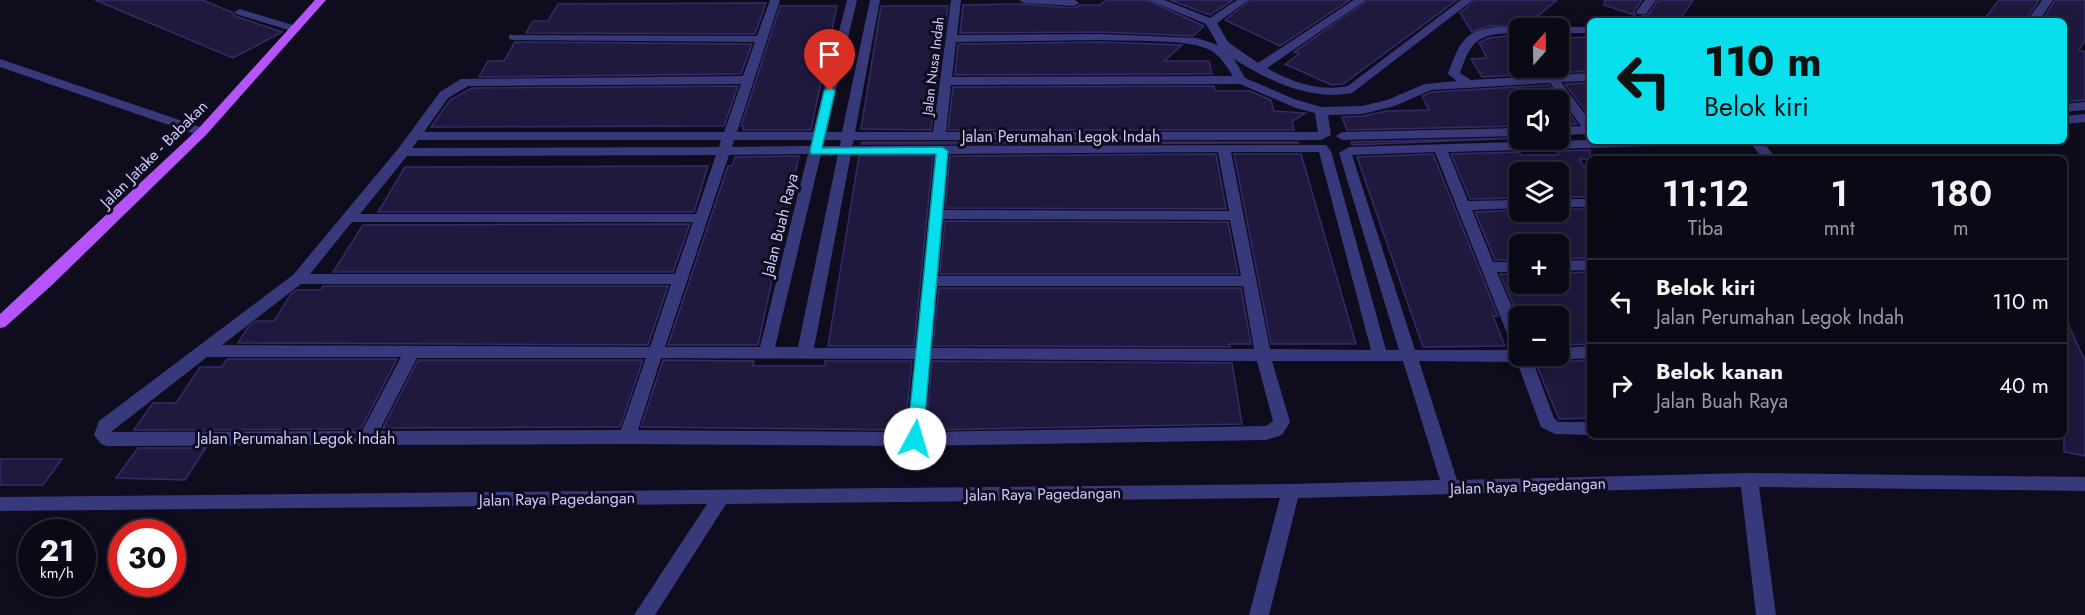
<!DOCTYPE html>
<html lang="id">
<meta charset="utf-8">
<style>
:root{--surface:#0a0916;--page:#181723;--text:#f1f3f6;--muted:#999aa1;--line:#2a2a35}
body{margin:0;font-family:Jost,sans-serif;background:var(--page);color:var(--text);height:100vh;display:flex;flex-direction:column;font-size:22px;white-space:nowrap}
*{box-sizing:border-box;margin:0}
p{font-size:20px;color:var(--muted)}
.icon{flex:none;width:33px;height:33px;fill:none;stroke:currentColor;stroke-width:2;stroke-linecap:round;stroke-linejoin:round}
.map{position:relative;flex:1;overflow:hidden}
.drawer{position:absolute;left:1587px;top:156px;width:480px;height:282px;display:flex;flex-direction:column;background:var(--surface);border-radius:9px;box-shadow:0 3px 15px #0003,0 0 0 2px var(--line)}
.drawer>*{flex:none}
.banner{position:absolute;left:1587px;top:18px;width:480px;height:126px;border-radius:9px;box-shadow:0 3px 15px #0003,0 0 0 2px var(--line);background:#07dfec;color:#111;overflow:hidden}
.needle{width:39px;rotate:20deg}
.tools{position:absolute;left:1509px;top:18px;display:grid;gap:12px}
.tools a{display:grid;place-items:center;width:60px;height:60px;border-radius:9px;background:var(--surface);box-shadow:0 3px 15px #0003,0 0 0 2px var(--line);font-size:30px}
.speed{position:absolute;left:18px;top:519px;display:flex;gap:12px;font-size:30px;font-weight:700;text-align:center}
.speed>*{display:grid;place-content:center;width:78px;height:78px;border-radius:50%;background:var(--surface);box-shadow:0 3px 15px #0003,0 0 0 2px var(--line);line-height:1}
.speed small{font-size:15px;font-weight:400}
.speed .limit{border:9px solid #d22;background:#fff;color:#111}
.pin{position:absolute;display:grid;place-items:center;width:51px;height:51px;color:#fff;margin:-62px -26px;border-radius:50% 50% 50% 0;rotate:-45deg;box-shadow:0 0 6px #0007}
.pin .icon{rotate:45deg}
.me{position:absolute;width:66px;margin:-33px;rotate:6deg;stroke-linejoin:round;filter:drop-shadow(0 0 4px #0008)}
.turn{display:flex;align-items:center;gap:21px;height:126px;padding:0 18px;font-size:27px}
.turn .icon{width:78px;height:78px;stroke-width:2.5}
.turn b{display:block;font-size:42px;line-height:51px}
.eta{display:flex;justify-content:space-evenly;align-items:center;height:102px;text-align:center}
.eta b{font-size:36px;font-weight:600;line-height:42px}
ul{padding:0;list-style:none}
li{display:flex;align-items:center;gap:18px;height:84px;padding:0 18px;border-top:2px solid var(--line)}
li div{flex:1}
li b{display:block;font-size:22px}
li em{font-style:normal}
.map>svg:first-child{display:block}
</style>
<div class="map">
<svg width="2085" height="615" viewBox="0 0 2085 615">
<rect width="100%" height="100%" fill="#0e0c1d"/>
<path fill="#1f193d" stroke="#352b68" stroke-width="1.5" d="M95,0H202L232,12L235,16L282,32L233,58Z
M1106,0H1147L1204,26L1193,36L1101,32L960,33L963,5L1022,4L1074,8L1080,5H1100Z
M1170,0H1233L1210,15Z
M1251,0H1350L1280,46L1225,20Z
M1368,0H1457L1343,84L1332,85L1285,64L1299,54L1294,52Z
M1475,0H1557L1526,26H1489L1472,32L1460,13Z
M1605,0H1642L1634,11L1635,15L1604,5Z
M1658,0H1693L1679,21H1656L1641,16L1648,15Z
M1999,0H2039L2025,21H1983Z
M2055,0H2085V40L2079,50L2085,52V100L2064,102V21H2042Z
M766,3L755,34L526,33L533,21H548L558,4Z
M780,6H837L811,130H743L744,126H741Z
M881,6H948L931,130L861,129Z
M1514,35L1510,39H1520V68H1558V38L1590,37V71L1482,77L1471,59L1487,58L1479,43L1488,38Z
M515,42H520L752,44L741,74L479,77L488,61H504Z
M1101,42L1182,45L1164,61H1209L1212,74L955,75L958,44Z
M1590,83V117L1565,84Z
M1549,85L1577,124L1558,125V100H1520V126L1347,130L1342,117L1363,116L1387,111L1429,110L1422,96L1432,92Z
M738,86L724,126L431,127L450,100L472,88Z
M1214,86L1215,91H1250L1271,100L1274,111L1305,113L1292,122L1294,130H948L953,87Z
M1520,138L1352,145L1351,142Z
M862,142H1298V143L861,144Z
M1590,150V159H1579L1590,176V197H1558V172H1520V198L1470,199L1451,154L1520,152V155H1558V151Z
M1216,154L1226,209L945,208L950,156Z
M1234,154H1301L1356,344H1271Z
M1433,154L1498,316H1493L1505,346L1423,347L1357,157Z
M799,156L758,345H668L728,166H732L735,157Z
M859,156H933L914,346H828Z
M708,166L694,212H378L405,167Z
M1558,209H1590V258L1558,259V244H1520V260H1495L1475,212L1520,210V214L1558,213Z
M945,221L1228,222L1238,274H940Z
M690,224L673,272H333L363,225Z
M1590,272V344L1564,345L1558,334V316H1518L1500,274H1520V284H1558V273Z
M323,286H668L648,345L238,343L248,327L256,321H274L291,294L297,290H321Z
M939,288H1241L1251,344H1229L1230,347L933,346Z
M2064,315L2085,361V456L2064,452Z
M1545,357L1558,362L1590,360V418L1559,419L1536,364L1542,362Z
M227,359H397L361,429L134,430L153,403H176L200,367H222Z
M418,360H643L620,427L383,428Z
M663,360L754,361L753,366H825V361H912L905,430L641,427Z
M932,361L1232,363L1242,424L926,430Z
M138,448H206L185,480L116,478Z
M0,459H62L43,485H0Z"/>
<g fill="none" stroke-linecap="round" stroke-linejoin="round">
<path fill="#38397a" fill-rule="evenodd" d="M770,0H780L737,132H813L847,0H857L826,132H842L870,0H880L855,132H933L951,0H961L957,35L1101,34L1197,38L1218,45L1206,24L1149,0H1164L1210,18L1237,0H1249L1217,23L1228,42L1258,63L1354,0H1366L1267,68C1292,82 1319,92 1348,86L1461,0H1473L1352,93C1309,101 1269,81 1234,59L1245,78L1294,99L1321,107L1362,106L1387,100L1425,84L1457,81L1448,74C1459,43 1465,28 1501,27C1509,27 1518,26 1525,28H1520V33C1481,34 1473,35 1460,73L1471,80L1590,73V81L1561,82L1590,121V134L1558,135V127L1581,126L1550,83L1431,90L1395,106L1362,114L1328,115L1331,135L1321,140H854L852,146L1326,145L1331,151L1386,350H1399L1339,153L1349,147L1590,140L1693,141L1687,145L1448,152L1468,201L1520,200V208L1472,210L1493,262H1520V272H1497L1520,326V356H1543L1541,360L1533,362L1554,418L1558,422H1590L1592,435L1555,434L1541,427L1517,362L1419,361L1457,480L1749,473L2085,477V491L1759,487L1776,615H1756L1741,487L1298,498L1269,615H1249L1280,498L726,504L655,615H634L707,504L0,511V497L1291,484L1440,480L1403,361H1272L1290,422L1282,435L1266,440L915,446L627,444L107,446L101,444L94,435L99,421L293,275L398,149L440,92L461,79L743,76L755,42L513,40L509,39V35L757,36ZM1101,40C1129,42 1190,38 1212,51C1222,58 1227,67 1233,76L952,77L956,42ZM741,84L724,132H424L448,98L468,86ZM1240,84L1296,108L1315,113L1318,132H946L951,85ZM418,140H721L719,147L412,148ZM734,140H812L810,146L732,147ZM824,140H841L840,146H823ZM1218,152L1229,211L943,210L948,154ZM1231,152H1319L1371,350L1270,349ZM1435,152L1512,346L1515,350H1415L1352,155ZM808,154L760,347H665L729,155ZM821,154H838L798,347H775ZM851,154H935L916,348H814ZM716,155L696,214H360L407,156ZM943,219L1230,220L1241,276H938ZM352,222H693L675,274H310ZM301,284H671L650,347L222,345ZM937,286H1243L1254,349L931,348ZM207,357H401L362,431L111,432ZM417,358H646L621,430L379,431ZM661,358L915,359L907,432L638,430ZM930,359L1257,361L1273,421L1266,426L924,432Z
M1019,0H1075L1079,3L1074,6L1024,3Z
M1645,0H1656L1646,14H1638L1636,12Z
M2042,0H2053L2039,21H2027Z
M240,9L299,27L301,29L295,32L236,14L234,12Z
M1558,27H1590V33H1558V28H1553Z
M0,59L206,129L208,132L206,135H198L0,67Z
M2085,102V110L2064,112V104Z
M2085,114V122L2064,124V116Z
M1520,128V136L1342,140L1336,136L1342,132Z
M1749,141H1762L1777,159H1763Z
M1558,199H1590V207H1558Z
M1590,260V270L1558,271V261Z
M1590,346V358L1558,360L1551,356H1558V348Z"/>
<path fill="#b454fa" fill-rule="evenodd" d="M315,0H326L206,135L51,286L5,327L0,328V314L198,129Z"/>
</g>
<path fill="#07dfec" stroke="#059199" stroke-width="1.5" d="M830,87L835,91L822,148L942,147L948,151L923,439L920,443H910L907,439L936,154H811L810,151L824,91Z"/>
<g text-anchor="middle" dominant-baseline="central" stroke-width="6" stroke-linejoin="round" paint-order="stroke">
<g font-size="14" fill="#cdc9fd" stroke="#0e0c1d">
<text transform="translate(933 66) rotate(-83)">Jalan Nusa Indah</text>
</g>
<g font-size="16" fill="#cdc9fd" stroke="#0e0c1d">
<text x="1061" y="136">Jalan Perumahan Legok Indah</text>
<text transform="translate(154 154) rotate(-45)">Jalan Jatake - Babakan</text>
<text transform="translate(780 225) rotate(-76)">Jalan Buah Raya</text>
<text x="296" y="438">Jalan Perumahan Legok Indah</text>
<text transform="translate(1528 486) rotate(-2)">Jalan Raya Pagedangan</text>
<text transform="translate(1043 494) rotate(-1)">Jalan Raya Pagedangan</text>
<text transform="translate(557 499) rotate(-1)">Jalan Raya Pagedangan</text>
</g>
</g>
</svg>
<div class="tools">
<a><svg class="needle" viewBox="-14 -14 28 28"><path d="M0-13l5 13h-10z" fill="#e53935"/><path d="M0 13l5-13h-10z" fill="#999aa1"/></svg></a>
<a><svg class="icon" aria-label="sound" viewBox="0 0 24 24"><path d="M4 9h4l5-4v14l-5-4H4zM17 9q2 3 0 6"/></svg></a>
<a><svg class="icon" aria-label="layers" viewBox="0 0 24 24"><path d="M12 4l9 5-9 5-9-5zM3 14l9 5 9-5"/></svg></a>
<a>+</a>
<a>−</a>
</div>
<div class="speed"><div>21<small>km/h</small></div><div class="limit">30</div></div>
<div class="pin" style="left:830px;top:91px;background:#d93025"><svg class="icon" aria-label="arrive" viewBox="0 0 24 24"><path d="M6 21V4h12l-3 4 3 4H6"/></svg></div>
<svg class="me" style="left:915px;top:439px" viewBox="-20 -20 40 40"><circle r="19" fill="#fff"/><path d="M0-13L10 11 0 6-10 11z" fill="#07dfec"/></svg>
<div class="banner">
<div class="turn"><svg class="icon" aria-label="left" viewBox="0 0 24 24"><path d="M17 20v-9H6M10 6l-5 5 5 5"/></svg><div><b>110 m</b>Belok kiri</div></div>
</div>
<section class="drawer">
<div class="eta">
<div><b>11:12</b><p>Tiba</p></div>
<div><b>1</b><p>mnt</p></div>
<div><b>180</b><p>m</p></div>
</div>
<ul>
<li><svg class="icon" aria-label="left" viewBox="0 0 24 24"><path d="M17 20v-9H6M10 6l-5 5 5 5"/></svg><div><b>Belok kiri</b><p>Jalan Perumahan Legok Indah</p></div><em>110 m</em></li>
<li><svg class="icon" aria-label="right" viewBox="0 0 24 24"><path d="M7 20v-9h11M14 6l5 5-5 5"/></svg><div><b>Belok kanan</b><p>Jalan Buah Raya</p></div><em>40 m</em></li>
</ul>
</section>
</div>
